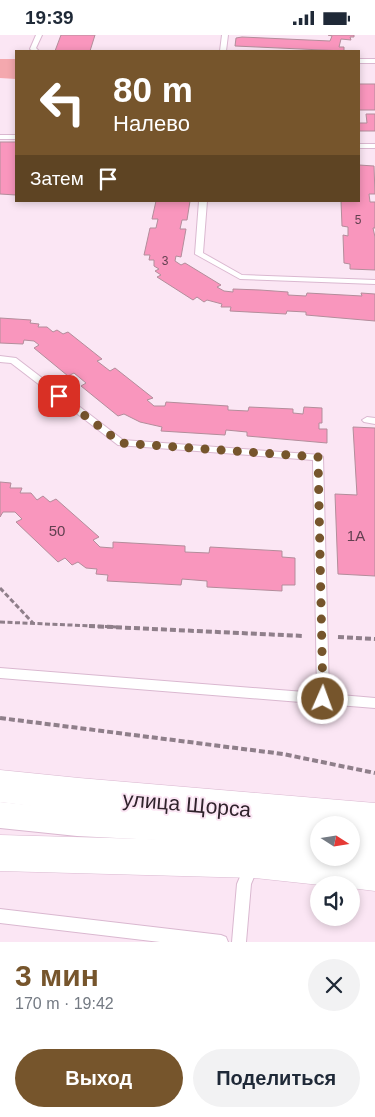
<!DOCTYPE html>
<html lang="ru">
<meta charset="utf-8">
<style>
:root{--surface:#fff;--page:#f2f2f3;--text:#1f2937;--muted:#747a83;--accent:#76552c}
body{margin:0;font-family:Arial,sans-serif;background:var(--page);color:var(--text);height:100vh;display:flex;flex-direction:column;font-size:19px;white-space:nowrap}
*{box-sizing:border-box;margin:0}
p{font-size:16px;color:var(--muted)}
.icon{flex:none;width:28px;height:28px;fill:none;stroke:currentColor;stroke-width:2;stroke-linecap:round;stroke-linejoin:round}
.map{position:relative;height:907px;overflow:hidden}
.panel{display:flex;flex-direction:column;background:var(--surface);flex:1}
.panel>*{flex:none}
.hud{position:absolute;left:15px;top:15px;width:345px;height:152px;border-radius:0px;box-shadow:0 2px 8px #0003;background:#76552c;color:#fff;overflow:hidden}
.needle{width:32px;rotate:102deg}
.controls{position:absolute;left:310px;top:781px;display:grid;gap:10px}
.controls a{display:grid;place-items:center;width:50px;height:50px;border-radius:50%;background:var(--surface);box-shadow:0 2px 8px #0003;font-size:25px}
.pin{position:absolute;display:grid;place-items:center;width:42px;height:42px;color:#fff;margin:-21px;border-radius:10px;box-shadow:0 2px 8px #0006}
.me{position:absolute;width:55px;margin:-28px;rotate:2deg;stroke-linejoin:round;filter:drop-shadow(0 0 4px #0008)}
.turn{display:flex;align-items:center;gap:18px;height:105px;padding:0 15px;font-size:22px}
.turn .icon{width:65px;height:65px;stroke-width:2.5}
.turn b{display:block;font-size:35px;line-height:42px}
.then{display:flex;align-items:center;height:48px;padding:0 15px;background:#0003;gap:10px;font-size:19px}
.round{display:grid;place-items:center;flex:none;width:52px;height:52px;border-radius:26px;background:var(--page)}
.overview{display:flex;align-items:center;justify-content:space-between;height:85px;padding:0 15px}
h1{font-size:30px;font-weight:700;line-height:38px;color:var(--accent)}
.cta{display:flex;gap:10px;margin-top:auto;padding:10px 15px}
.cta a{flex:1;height:58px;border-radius:30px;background:var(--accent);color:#fff;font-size:20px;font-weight:700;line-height:58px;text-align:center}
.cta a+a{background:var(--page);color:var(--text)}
.status{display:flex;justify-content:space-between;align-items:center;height:35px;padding:0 25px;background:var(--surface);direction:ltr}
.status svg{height:14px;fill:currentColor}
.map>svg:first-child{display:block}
</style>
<div class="status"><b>19:39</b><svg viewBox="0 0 49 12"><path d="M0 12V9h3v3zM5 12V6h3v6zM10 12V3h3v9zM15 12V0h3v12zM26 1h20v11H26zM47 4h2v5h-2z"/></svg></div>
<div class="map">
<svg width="375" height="907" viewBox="0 0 375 907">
<rect width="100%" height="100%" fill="#fbe6f4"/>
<path fill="#f4a8ae" d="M0,24H16V44L0,43Z"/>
<path fill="#f996bd" stroke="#b38d9b" d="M61,0H95L90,16H55Z
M328,0H354V2H350L351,5L341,4L339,12H344V16L235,11L236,3L242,2L330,6L332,1Z
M359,49H375V75H359Z
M366,79H375V96H359V88H367Z
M0,107H16V160L0,159Z
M359,130L374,131L375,159H369L370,167H375V193H373L375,202V235L350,234V229L344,228L343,200L348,201V192L342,191L341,166H359Z
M156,166H190L187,185H182L180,194H186L181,222L176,221L175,226L181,230L185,228L221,250L217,252L224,256L233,257V254L260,255L288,257V260L306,261L307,258L362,261L361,258L375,259V286L306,280V277L287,276L286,279L230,276L231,272H221L222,269L207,265L204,267L197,262L193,265L157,242L161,240L155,236L159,234L154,231V225H149L150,220H144L150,193H156L158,184H152Z
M0,283L31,285L30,288L39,289L38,292H47L53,297L57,295L63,299L68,297L102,324L97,326L110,336L115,333L153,363L147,365L154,371H165L166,367L228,371V375L248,376L249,372L293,374V378L303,379L304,372L322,373V388H319V394H327V408L247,401V397L226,395L225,400L161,396L162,392L140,387L124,379L118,381L81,351L86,348L74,338L68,341L34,313L39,310L34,306L24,305L23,309L0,308Z
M353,392L375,393V541L338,539L335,459L357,460Z
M0,447L11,448L10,453H22L20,458H31L37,465L43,461L50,467L56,464L99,502L93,505L100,512L113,513V507L185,511V517L209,518L210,512L282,516V522L295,523V550H282V556L207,552V546L182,544L181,550L107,546L108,540L96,539L97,534L86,533L78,527L72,530L65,523L58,527L16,487L22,484L15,477H3L0,482Z"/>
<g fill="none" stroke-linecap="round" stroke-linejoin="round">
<g stroke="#dab8d0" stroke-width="2">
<path id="service" d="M36,0H42L36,13L39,16H33L30,14Z
M222,0H228L226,16H220Z
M359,24H375V28H359Z
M0,100H16V104H0Z
M359,109H375V113H359Z
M199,166H207L203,218L242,240L375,245V249L240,244L195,219Z
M0,321L16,323L123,405L321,420L323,422L329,659L375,663V673L0,643V633L317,658L313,425L118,410L11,328L0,327Z
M367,382L375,383V389L364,387L362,385Z
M252,823L257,825L259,830L251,849L246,907H232L237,849L247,825Z
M0,874L221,900L226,902L228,907H160L0,888Z"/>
</g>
<g stroke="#dab8d0" stroke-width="2">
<path id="minor" d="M0,767L77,775L277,783L323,790H319V816L277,811L77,801L0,793Z
M351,792L375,795V823L351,820Z"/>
</g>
<g stroke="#dab8d0" stroke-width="1">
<path id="secondary" d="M0,735L79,743L375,768V802L351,800V790H319V797L79,777L0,767Z
M0,800L255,807L319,813V822H351V816L375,818V856L351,853V850H320L255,843L0,836Z"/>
</g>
<path stroke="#8f7f8a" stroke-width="3" stroke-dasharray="5 2.5" stroke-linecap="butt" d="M0,553L33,588
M0,587L116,592"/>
<path stroke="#8f7f8a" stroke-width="4" stroke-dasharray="6 3" stroke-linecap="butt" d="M89,591L304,601
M338,602L375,604
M0,683L283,719L375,738"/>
<use href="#service" fill="#fff" fill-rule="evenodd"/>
<use href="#minor" fill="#fff" fill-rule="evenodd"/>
<use href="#secondary" fill="#fff" fill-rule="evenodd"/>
</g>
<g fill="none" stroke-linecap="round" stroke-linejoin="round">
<path stroke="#76552c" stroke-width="9" stroke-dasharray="0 16.2" d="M59,361L121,408L318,422L323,664"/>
</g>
<g text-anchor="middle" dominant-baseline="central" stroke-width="4" stroke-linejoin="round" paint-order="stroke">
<g font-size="12" fill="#624050">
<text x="358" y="185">5</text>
<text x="165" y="226">3</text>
</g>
<g font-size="15" fill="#624050">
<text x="57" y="495">50</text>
<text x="356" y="500">1А</text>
</g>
<g font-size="21" fill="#30232c" stroke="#fbe6f4">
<text transform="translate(187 769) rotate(5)">улица Щорса</text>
</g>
</g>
</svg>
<div class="controls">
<a><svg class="needle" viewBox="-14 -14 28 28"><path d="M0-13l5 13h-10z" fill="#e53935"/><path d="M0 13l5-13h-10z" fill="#747a83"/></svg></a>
<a><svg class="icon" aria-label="sound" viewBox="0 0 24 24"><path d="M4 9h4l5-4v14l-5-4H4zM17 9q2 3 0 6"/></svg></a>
</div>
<div class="pin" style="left:59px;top:361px;background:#d93025"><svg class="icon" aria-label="arrive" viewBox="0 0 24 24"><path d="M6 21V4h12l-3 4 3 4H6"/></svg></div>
<svg class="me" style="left:323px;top:664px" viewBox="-20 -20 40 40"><circle r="17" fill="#76552c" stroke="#fff" stroke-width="3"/><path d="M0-11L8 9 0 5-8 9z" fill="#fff"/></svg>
<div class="hud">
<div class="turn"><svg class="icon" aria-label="left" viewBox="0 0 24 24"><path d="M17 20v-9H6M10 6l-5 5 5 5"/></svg><div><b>80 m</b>Налево</div></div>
<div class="then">Затем<svg class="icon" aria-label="arrive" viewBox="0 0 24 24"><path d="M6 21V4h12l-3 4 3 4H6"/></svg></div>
</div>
</div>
<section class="panel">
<div class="overview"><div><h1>3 мин</h1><p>170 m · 19:42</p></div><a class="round"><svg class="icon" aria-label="close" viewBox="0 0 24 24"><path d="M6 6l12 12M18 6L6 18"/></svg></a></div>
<div class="cta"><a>Выход</a><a>Поделиться</a></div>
</section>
